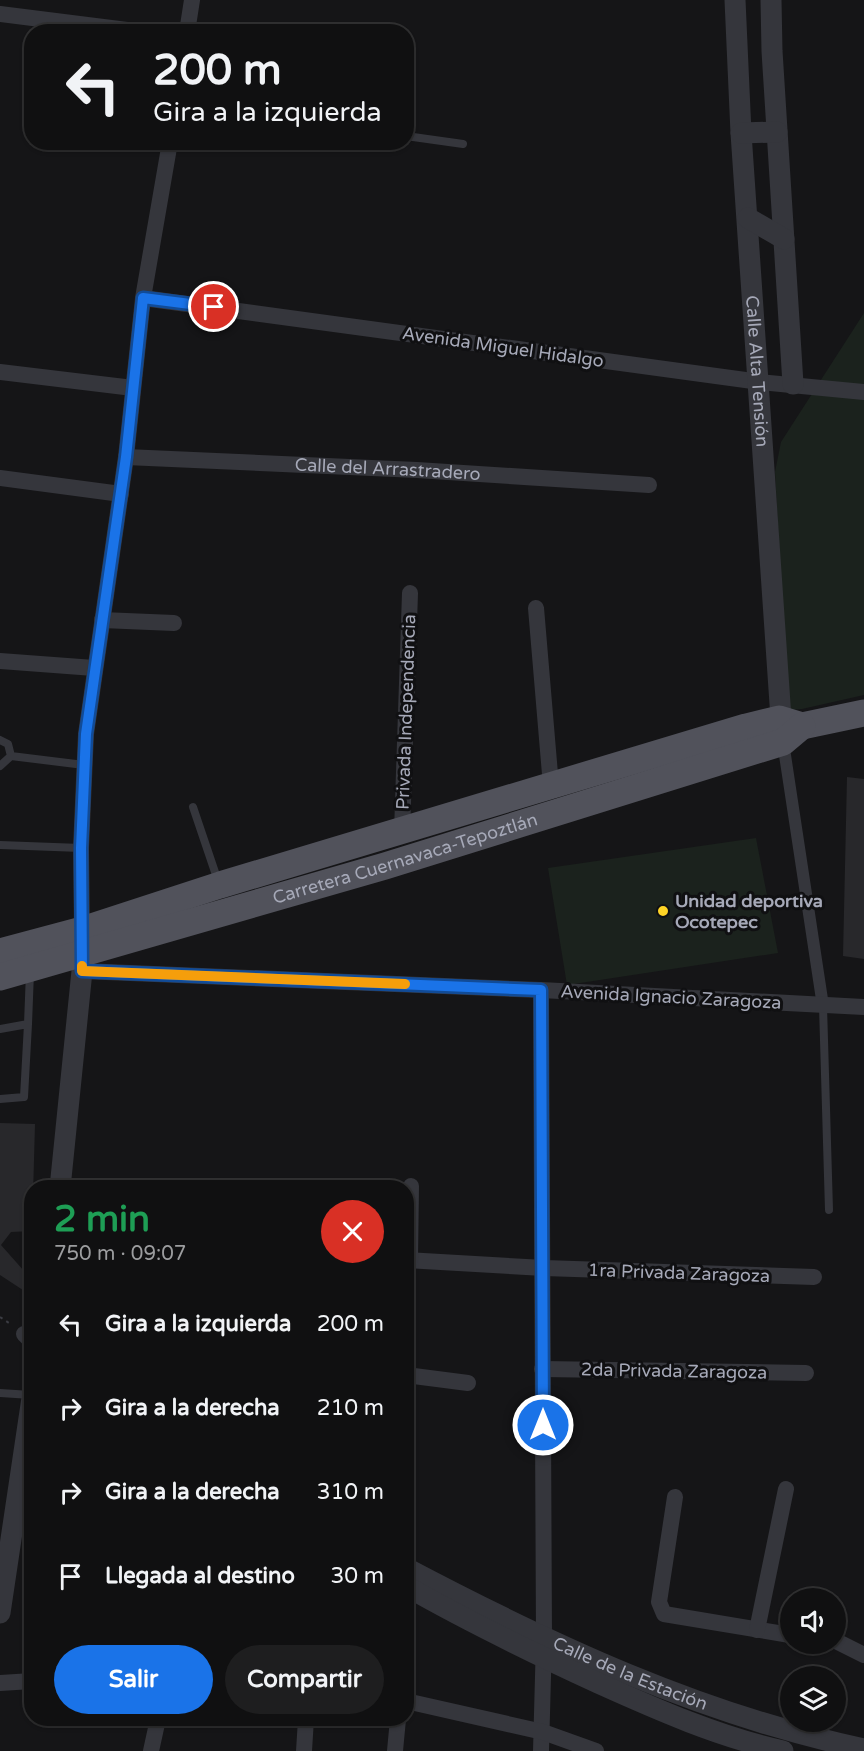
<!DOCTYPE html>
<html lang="es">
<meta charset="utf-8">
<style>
:root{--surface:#101011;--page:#1e1e1f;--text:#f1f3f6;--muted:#9c9d9f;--line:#303031;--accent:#1a73e8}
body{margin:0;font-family:"Varela Round",sans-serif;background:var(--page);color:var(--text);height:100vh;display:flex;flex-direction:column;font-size:22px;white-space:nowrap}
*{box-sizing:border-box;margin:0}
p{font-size:20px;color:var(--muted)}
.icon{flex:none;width:33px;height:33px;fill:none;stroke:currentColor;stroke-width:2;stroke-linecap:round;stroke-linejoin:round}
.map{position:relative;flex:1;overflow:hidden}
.side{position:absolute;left:24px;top:1180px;width:390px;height:546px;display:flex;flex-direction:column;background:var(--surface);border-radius:24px;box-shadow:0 2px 4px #0004,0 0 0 2px var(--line)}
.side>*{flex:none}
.top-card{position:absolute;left:24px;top:24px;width:390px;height:126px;border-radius:24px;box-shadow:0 2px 4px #0004,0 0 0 2px var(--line);background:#101011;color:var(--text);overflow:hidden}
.fabs{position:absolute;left:780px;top:1588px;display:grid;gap:12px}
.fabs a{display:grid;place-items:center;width:66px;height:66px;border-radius:50%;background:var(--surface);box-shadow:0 2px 4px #0004,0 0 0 2px var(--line);font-size:30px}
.pin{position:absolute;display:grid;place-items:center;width:51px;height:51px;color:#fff;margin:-26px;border:3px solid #fff;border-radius:50%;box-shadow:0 2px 6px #0007}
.me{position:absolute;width:66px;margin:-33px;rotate:0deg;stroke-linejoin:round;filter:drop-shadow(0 0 4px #0008)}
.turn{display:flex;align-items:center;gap:21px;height:126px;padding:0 30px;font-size:27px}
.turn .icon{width:78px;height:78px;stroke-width:2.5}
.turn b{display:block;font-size:42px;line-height:51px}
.round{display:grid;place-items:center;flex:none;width:63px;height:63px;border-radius:32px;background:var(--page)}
.headline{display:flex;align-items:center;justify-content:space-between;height:102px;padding:0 30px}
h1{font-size:36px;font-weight:700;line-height:45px;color:#1e9e55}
.button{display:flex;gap:12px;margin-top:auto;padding:12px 30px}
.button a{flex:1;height:69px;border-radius:36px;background:var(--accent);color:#fff;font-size:24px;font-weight:700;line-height:69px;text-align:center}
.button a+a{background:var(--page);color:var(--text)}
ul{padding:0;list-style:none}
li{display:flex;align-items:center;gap:18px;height:84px;padding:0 30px}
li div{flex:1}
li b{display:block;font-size:22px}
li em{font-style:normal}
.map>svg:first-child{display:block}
</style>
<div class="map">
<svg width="864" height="1751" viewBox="0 0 864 1751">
<rect width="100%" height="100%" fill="#151517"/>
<path fill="#1b221d" d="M864,313V695L802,709L788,710L775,472L781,442Z
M756,838L778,953L567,985L548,868Z"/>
<path fill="#28282b" d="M847,777L864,779V959L843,956Z
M0,1123L35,1124L32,1231L11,1232L1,1245L32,1280V1296L0,1275Z"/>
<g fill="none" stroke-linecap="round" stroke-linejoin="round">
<path stroke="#3b3c43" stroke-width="2" stroke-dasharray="3 4.5" stroke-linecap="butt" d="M0,1317L12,1325"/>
<path stroke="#35363c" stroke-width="8" d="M406,136L463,144
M0,740L8,744L11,756L0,766
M11,756L84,765
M193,807L218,881
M0,845L81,848
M823,1006L829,1210
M0,1029L28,1024L30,972
M0,1099L24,1097L28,1024
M0,1393L31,1395"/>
<path stroke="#35363c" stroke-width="12" d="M783,742L823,1006"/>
<g stroke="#35363c" stroke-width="16">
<path d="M0,14L143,32"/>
<path d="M187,32L192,0"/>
<path d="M143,298L760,382L864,392"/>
<path d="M0,372L133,388"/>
<path id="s1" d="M126,457L417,470L649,485"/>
<path d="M0,478L121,494"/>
<path d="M536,608L551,786"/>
<path d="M102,620L174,623"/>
<path d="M0,661L94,668"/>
<path d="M402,832L410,593"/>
<path d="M82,930L81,848L86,734L126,457L143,298L170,142"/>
<path d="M82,971L541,990L864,1007"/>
<path d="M541,990L544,1639L541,1751"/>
<path d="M406,1260L544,1268L814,1277"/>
<path d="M410,1260L411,1186"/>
<path d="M24,1334L32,1342"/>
<path d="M542,1369L806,1373"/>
<path d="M406,1375L468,1383"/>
<path d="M675,1497L659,1602L664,1614L790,1635"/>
<path d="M757,1630L786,1489"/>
<path d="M836,1641L864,1655"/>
<path d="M0,1683L32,1681"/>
<path d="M406,1701L543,1732L596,1751"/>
<path d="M151,1751L158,1719"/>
<path d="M304,1751L306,1719"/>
<path d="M395,1751L398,1719"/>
</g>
<g stroke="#35363c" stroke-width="21">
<path id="s2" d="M735,0L741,133L782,733"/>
<path d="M771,0L772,51L793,384"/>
<path d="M741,133L777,132"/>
<path d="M748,218L784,239"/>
<path d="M60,1188L82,971V940"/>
<path id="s3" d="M406,1568C552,1645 702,1715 864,1749"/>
<path d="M406,1586C469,1622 533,1653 598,1683C658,1710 719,1737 783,1751"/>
<path d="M0,1613L32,1398"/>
</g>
<g stroke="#51525b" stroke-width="27">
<path d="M0,952L82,930L220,885L746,727L779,719L802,726L864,713"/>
<path id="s4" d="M0,977L385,866L783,742L802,726"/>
</g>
</g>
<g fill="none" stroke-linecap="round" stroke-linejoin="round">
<g stroke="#114b97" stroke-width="15">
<path id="route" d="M214,307L143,298L126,457L86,734L81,848L82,971L541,990L543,1425"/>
</g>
<use href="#route" stroke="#1a73e8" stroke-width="10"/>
<path stroke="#f59e0b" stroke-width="10" d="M82,966V971L405,984"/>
</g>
<circle fill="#fed426" stroke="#101012" stroke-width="2" cx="663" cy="911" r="6"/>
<g text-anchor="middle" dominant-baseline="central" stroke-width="6" stroke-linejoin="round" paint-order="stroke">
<g font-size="18" fill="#a6a9b8" stroke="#101012">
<text transform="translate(503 347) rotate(8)">Avenida Miguel Hidalgo</text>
<text stroke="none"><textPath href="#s2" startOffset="372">Calle Alta Tensión</textPath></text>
<text stroke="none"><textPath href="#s1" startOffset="262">Calle del Arrastradero</textPath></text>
<text transform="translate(406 712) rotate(-88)">Privada Independencia</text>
<text stroke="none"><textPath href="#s4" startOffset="422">Carretera Cuernavaca-Tepoztlán</textPath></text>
<text transform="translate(671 997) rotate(3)">Avenida Ignacio Zaragoza</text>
<text transform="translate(679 1273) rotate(2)">1ra Privada Zaragoza</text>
<text transform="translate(674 1371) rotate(1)">2da Privada Zaragoza</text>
<text stroke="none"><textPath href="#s3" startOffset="248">Calle de la Estación</textPath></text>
</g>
<g font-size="18" font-weight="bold" fill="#a6a9b8" stroke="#101012" text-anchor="start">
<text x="675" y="901">Unidad deportiva<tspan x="675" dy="21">Ocotepec</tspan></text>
</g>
</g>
</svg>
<div class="fabs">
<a><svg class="icon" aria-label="sound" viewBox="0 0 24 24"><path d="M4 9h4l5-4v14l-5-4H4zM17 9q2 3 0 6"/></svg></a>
<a><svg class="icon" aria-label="layers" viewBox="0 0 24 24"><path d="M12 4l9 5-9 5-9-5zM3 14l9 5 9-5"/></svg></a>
</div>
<div class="pin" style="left:214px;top:307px;background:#d93025"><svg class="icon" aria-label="arrive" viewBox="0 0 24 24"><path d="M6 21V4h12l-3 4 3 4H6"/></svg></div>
<svg class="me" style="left:543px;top:1425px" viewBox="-20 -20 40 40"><circle r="17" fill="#1a73e8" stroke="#fff" stroke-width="3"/><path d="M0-11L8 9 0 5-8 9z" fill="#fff"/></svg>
<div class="top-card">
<div class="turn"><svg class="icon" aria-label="left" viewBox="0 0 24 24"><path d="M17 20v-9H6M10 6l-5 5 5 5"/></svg><div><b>200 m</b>Gira a la izquierda</div></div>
</div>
<section class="side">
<div class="headline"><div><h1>2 min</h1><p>750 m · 09:07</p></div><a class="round" style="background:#d93025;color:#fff"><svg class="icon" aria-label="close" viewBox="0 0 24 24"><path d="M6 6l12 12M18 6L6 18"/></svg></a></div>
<ul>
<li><svg class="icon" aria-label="left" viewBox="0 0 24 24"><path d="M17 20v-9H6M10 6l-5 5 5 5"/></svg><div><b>Gira a la izquierda</b></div><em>200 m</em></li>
<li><svg class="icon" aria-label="right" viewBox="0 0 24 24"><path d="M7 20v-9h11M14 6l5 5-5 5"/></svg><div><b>Gira a la derecha</b></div><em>210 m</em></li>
<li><svg class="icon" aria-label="right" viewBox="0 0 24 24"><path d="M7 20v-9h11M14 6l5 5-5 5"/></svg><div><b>Gira a la derecha</b></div><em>310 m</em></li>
<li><svg class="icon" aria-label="arrive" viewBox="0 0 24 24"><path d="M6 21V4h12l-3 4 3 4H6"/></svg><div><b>Llegada al destino</b></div><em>30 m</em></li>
</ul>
<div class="button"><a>Salir</a><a>Compartir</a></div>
</section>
</div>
